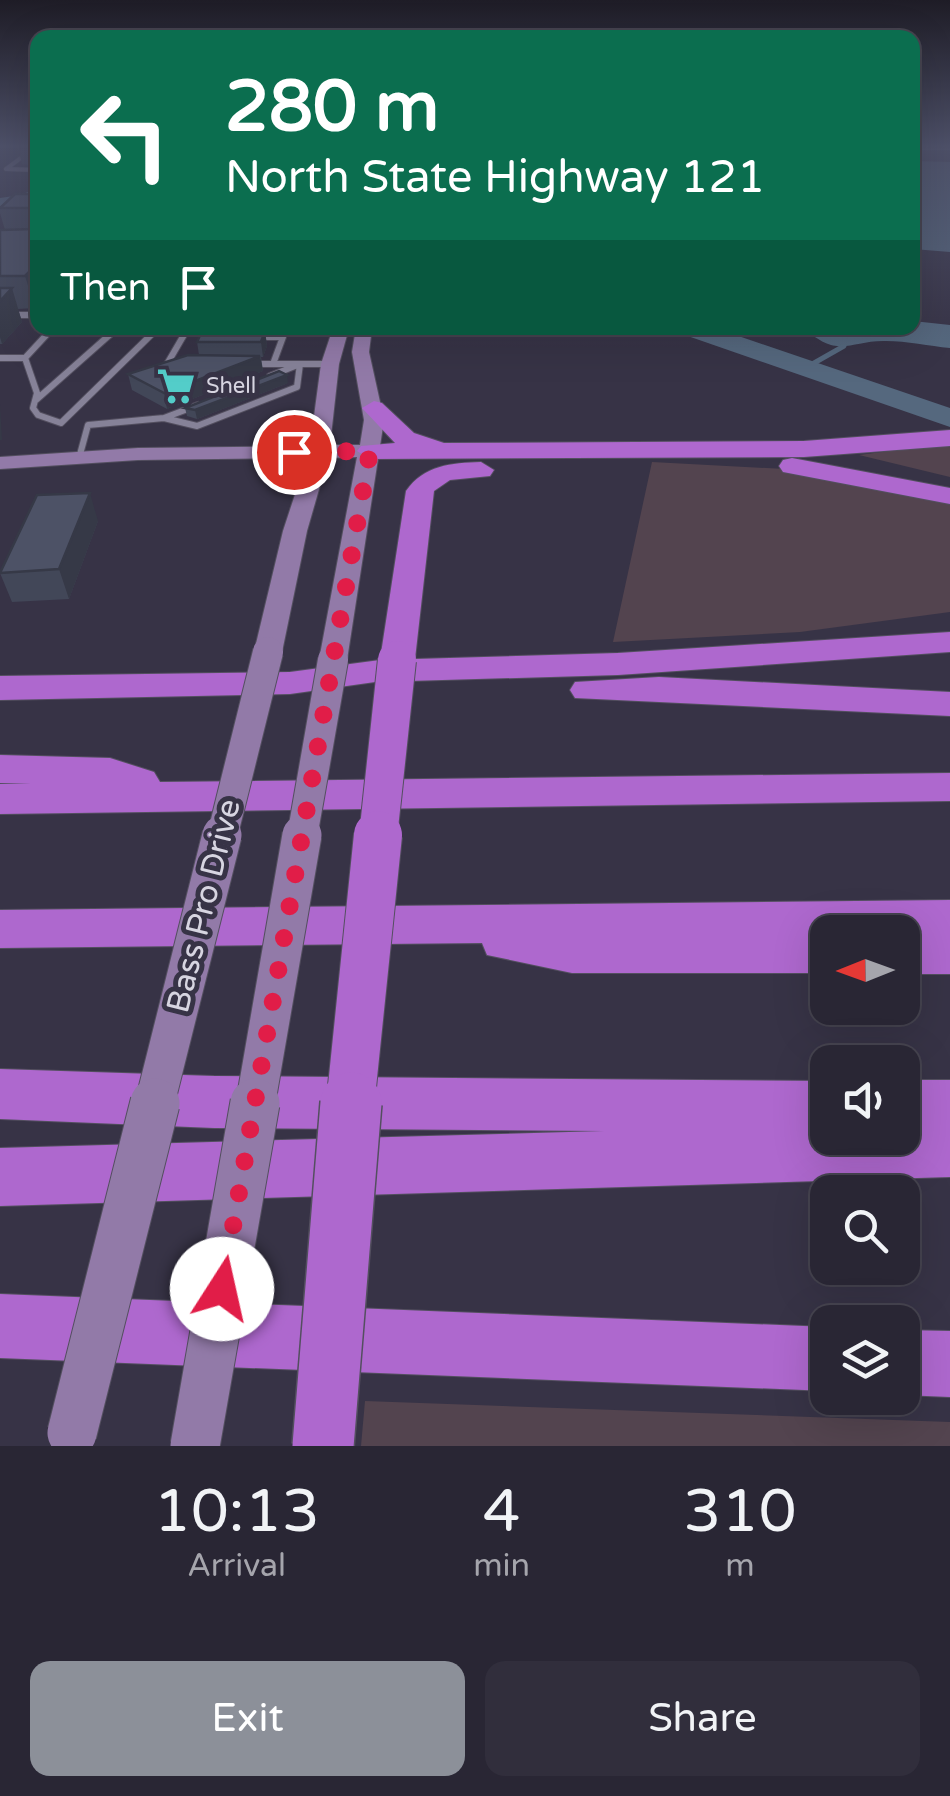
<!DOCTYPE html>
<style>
:root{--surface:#292634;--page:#312e3c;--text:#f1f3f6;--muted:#a5a5ac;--line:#45434f;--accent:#8c9099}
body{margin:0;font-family:"Varela Round",sans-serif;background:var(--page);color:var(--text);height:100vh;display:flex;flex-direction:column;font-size:38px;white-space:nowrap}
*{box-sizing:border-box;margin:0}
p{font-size:32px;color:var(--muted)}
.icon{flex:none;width:55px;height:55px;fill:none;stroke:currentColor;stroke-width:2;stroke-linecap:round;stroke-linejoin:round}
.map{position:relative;height:1446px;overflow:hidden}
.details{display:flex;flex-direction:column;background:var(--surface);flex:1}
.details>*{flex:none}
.banner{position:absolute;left:30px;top:30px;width:890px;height:305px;border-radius:20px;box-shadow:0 10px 40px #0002,0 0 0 2px var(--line);background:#0b6e4f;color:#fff;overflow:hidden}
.needle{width:65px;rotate:269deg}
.buttons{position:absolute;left:810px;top:915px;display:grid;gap:20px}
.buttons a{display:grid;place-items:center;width:110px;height:110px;border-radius:20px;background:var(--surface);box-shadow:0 10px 40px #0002,0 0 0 2px var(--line);font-size:50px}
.pin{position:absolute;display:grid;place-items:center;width:85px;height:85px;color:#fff;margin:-42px;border:5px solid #fff;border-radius:50%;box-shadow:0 2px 10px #0007}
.me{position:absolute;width:110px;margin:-55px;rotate:10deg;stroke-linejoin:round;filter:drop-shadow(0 0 8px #0008)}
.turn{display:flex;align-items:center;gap:35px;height:210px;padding:0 30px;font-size:45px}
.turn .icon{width:130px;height:130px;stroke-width:2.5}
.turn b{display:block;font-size:70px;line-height:85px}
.then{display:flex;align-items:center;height:95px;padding:0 30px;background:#0003;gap:20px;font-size:38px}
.eta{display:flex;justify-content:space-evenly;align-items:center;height:170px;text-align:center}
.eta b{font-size:60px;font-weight:600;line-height:70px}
.action{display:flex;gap:20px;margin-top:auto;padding:20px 30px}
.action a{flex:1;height:115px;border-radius:20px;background:var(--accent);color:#fff;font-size:40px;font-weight:600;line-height:115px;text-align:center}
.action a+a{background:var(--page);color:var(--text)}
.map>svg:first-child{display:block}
</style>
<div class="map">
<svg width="950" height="1446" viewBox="0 0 950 1446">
<rect width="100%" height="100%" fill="#373346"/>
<path fill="#53444f" d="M950,443V477L859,455Z
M652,462L785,469L854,481L950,504V612L800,632L613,642Z
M365,1401L950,1422V1446H361Z"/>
<path fill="#55687e" d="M913,161L950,162V252L913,249Z
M913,321L950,325V348C929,346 907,341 886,341C850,340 839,360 804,328H912Z"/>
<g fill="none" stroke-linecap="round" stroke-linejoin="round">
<path stroke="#55687e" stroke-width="5" d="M807,367L844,346L846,328"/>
<path fill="#55687e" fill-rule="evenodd" d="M38,187V201L0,210V198L21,195Z
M678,328H715L950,408V427L682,334Z"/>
<g stroke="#534f5f" stroke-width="5">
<path id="service-far1" d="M37,146L6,169L38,170
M912,148H950"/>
</g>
<g stroke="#534f5f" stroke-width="8">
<path id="service" d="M252,337H283L273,364
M0,358H25L50,331H186
M25,358L37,393L33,408L38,415L61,423L155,331
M174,364H167L188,328
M251,364H330
M36,400L114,331
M164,418L198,405
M79,458L88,425L164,418L197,426L297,387L300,364L270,376"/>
</g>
<g stroke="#534f5f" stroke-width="2">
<path id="minor" d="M0,312H38V318H0Z"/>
</g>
<g stroke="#534f5f" stroke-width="2">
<path id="secondary" d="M333,328H349L339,364L330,445H360L364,420L352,352L356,328H372L369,352L384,420L347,660L343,666H323L319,660L357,457L328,458L307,531L282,652L268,660L254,652L283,531L307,458L138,460L0,469V457L138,448L310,446L321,364Z"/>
</g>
<g stroke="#534f5f" stroke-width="2">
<path id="motorway" d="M374,401L382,403L414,433L444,443L804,441L950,430V446L804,457L370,459L357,451L361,446L395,443L362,408Z
M792,458L950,488V504L783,472L779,466L783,460Z
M481,462L494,470L490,476L450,480L434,491L415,659L618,653L950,632V652L618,675L375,682L290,694L0,700V676L290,672L380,660L406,491C424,465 451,463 481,462Z
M659,677L950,692V716L575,698L570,690L575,682Z
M0,755L110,758L154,772L160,782L950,773V801L0,814V784H31L0,783Z
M950,900V974H902V932H828V973H572L487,955L482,943L0,948V910Z
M0,1069L214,1076L828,1081V1138H902V1080H950V1177L0,1206V1148L604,1131L214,1128L0,1119Z
M0,1294L828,1327V1391L0,1358Z
M902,1330L950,1331V1397L902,1395Z"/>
</g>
<use href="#service-far1" stroke="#868298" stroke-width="4"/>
<use href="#service" stroke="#868298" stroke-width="6"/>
<use href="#minor" fill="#868298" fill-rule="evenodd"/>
<use href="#secondary" fill="#927aa8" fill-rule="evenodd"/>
<use href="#motorway" fill="#ae68ce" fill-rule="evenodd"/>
<g stroke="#534f5f" stroke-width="32" stroke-linecap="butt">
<path id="secondary-bridge-far2" d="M222,837L268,652
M302,837L333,660"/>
</g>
<g stroke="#534f5f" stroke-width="41" stroke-linecap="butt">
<path id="secondary-bridge-far1" d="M154,1106L222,835
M255,1106L302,835"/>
</g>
<g stroke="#534f5f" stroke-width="51" stroke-linecap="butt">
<path id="secondary-bridge" d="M72,1433L155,1103
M195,1446L255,1103"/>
</g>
<g stroke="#534f5f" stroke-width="40" stroke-linecap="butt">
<path id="motorway-bridge-far2" d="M378,837L397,660"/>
</g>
<g stroke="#534f5f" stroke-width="50" stroke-linecap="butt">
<path id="motorway-bridge-far1" d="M350,1106L378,835"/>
</g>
<g stroke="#534f5f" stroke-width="64" stroke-linecap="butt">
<path id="motorway-bridge" d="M323,1446L351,1103"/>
</g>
<use href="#secondary-bridge-far2" stroke="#927aa8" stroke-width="30"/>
<use href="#secondary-bridge-far1" stroke="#927aa8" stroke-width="39"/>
<use href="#secondary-bridge" stroke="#927aa8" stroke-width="49"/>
<use href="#motorway-bridge-far2" stroke="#ae68ce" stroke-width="38"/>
<use href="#motorway-bridge-far1" stroke="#ae68ce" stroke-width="48"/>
<use href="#motorway-bridge" stroke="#ae68ce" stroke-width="61"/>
</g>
<path fill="#424758" d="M38,146V166L22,164L18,147Z
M38,194V305L35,308L18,309L22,322L2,344H0V230H5L0,213V207Z
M265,331L267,346L263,357H261L263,371L167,409L132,390L128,374L199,355L197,342Z
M288,383L197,419L187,416L185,408Z
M98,521L69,599L12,602L0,573Z"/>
<path fill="#363947" d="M38,263V305L35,308L25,276Z
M12,288L22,322L2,344L0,337V301Z
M265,331L267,346L263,357L261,342Z
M260,356L263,371L167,409L164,393Z
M287,375L288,383L197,419L195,410Z
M0,404L2,440H0Z
M90,493L98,521L69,599L59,569Z"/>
<path fill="#4d5266" stroke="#363947" stroke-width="2.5" d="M19,146H38V150L18,147Z
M15,194H38V263L25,276H0V230L33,229L34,208H0Z
M0,288H12L0,301Z
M202,331H265L261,342H197Z
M188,355L260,356L164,393L128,374Z
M279,371L287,375L195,410L185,408Z
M90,493L59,569L0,573L37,495Z"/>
<linearGradient id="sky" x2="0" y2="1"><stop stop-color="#1e1c26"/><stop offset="0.42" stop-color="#4d5068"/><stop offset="1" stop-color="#4d5068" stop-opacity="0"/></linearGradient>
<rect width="950" height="348" fill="url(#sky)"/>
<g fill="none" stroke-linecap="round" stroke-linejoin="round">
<path stroke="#e11d48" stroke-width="18" stroke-dasharray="0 32.4" d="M222,1289L370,451L294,452"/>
</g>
<defs>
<g id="supermarket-bare" transform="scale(3)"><path d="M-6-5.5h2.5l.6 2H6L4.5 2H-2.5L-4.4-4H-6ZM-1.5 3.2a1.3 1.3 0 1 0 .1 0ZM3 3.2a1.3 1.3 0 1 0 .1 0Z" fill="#53cdc9" stroke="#373346" stroke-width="2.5" paint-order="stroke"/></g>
</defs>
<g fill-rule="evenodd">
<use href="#supermarket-bare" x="176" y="386"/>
</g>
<g text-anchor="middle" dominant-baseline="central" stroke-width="10" stroke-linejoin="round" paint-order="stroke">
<g font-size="22" fill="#d7d5e1" stroke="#373346" text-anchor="start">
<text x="206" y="386">Shell</text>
</g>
<g font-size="32" fill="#d7d5e1" stroke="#373346">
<text transform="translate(204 906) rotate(-76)">Bass Pro Drive</text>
</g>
</g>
</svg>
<div class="buttons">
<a><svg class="needle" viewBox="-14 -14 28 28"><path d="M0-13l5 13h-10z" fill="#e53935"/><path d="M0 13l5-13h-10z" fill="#a5a5ac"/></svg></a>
<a><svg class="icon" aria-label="sound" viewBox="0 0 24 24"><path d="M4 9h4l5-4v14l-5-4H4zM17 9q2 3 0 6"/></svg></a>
<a><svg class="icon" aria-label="search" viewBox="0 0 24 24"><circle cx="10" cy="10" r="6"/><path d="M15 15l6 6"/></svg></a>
<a><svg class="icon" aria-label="layers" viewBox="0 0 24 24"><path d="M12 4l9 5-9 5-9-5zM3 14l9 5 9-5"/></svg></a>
</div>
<div class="pin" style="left:294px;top:452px;background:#d93025"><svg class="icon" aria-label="arrive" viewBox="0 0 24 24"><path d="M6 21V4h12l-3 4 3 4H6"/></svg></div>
<svg class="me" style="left:222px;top:1289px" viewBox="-20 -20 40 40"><circle r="19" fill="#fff"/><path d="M0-13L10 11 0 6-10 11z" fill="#e11d48"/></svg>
<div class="banner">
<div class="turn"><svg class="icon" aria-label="left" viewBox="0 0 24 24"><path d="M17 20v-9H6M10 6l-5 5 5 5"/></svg><div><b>280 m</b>North State Highway 121</div></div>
<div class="then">Then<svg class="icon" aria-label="arrive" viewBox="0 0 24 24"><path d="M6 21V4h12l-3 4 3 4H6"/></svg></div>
</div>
</div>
<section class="details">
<div class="eta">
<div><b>10:13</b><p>Arrival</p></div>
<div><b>4</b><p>min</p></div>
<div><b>310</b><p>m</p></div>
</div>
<div class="action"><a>Exit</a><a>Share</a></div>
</section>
